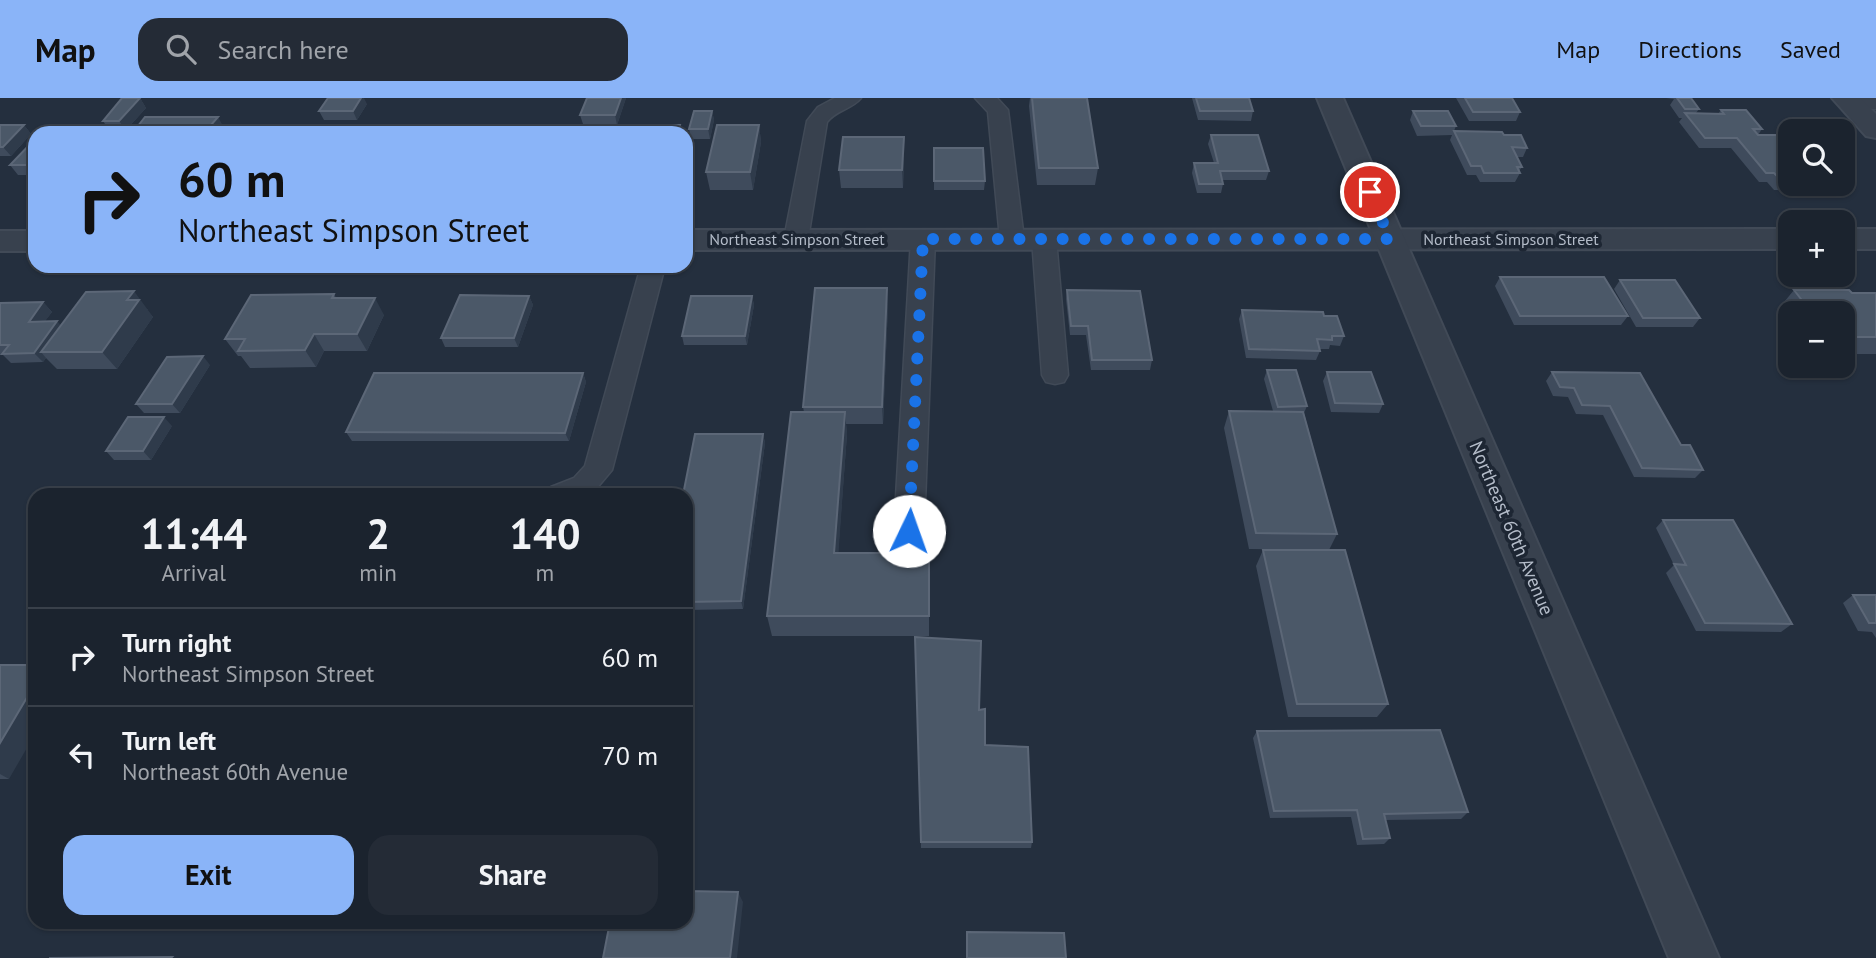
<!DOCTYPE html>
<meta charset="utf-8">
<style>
:root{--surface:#1b232e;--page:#242b36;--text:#f1f3f6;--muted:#a0a4aa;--line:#39404a;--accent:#8ab4f8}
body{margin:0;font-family:"PT Sans",sans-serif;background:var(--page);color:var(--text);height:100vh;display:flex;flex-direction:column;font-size:26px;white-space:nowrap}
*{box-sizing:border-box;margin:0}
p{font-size:23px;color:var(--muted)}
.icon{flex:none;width:38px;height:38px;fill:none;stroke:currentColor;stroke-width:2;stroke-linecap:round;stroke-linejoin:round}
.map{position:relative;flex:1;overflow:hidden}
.details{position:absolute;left:28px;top:390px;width:665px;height:441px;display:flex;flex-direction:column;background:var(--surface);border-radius:21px;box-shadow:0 2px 5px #0004,0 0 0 2px var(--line)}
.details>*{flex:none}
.guide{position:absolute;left:28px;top:28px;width:665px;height:147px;border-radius:21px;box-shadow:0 2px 5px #0004,0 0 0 2px var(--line);background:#8ab4f8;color:#111;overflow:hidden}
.tools{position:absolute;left:1778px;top:21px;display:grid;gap:14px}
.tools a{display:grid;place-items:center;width:77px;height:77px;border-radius:14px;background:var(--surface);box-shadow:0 2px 5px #0004,0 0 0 2px var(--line);font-size:35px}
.pin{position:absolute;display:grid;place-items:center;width:60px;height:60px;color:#fff;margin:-30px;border:4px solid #fff;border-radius:50%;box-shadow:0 2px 7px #0007}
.me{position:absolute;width:77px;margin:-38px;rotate:3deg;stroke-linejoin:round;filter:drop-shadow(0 0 5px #0008)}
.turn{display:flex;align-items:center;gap:24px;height:147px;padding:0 35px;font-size:32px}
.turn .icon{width:91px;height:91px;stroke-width:2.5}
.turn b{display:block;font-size:49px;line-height:60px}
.eta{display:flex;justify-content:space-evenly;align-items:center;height:119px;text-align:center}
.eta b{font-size:42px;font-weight:700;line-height:49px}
.button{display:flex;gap:14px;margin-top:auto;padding:14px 35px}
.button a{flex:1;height:80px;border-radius:21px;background:var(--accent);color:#111;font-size:28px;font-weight:700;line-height:80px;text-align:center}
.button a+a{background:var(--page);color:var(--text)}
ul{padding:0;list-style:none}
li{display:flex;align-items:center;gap:21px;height:98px;padding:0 35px;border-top:2px solid var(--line)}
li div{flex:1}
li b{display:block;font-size:26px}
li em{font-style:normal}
header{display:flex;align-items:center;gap:42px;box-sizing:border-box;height:98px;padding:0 35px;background:var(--accent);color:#111}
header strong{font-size:33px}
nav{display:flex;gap:38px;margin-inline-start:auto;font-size:24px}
.search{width:490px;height:63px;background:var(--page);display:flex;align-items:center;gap:18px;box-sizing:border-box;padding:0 24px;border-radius:21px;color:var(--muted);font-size:26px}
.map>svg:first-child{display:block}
</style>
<header>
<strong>Map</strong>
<div class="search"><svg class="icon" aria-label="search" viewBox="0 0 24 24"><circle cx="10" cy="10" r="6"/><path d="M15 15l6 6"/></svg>Search here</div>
<nav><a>Map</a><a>Directions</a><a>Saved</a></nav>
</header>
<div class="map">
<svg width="1876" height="860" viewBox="0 0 1876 860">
<rect width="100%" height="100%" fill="#242f3e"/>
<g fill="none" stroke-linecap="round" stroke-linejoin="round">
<g stroke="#414a57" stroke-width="3">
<path id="service" d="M835,0H861C852,11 836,12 827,24L808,141L804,146L796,148L788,146L784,141L807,23L818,9Z
M975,0H997L1008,12L1024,141L1020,146L1012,148L1004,146L1000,141L988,14Z
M1876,0V11L1842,9L1839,5L1844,0Z
M923,134L931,136L935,141L924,433L920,441L909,445L898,441L894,433L911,141L915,136Z
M1044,134L1052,136L1056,141L1068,277L1064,284L1055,286L1046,284L1042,277L1032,141L1036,136Z
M641,168H665L612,372L591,397H547L551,389L574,380L585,368Z"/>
</g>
<g stroke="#414a57" stroke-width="4">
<path id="minor" d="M1832,0H1860L1876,16V40L1866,38Z
M1790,131V151L686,152V132Z
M1843,131H1876V151H1843Z
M0,133H35V153H0Z"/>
</g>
<g stroke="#414a57" stroke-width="4">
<path id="tertiary" d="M1317,0H1343L1719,860H1669Z"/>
</g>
<use href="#service" fill="#38414e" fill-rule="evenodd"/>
<use href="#minor" fill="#38414e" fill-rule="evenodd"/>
<use href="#tertiary" fill="#38414e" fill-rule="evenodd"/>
</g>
<path fill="#3f4b5c" d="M140,0L146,10L126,32H109L103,23Z
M626,0L617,27L583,26L580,17Z
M1030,0H1087L1098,70L1095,87H1037L1029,8Z
M1192,0H1249L1253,13L1251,23L1198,22Z
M1456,0H1512L1520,14L1516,23H1469Z
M1666,0H1691L1699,11L1696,15L1718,16L1721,12L1762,31L1758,37H1790V86H1813L1808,92H1774L1767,84H1759L1731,50H1699L1679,24L1682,20H1679L1670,7L1674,1Z
M367,6L357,22H324L319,13Z
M712,13L714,22L710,41H691L689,31Z
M1413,13L1456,28L1454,33L1504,37L1527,50L1523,59H1516L1522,69L1519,73L1520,75L1515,84H1480L1476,77H1467L1450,42L1452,37L1417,38L1410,22Z
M0,27H24L31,36L11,58H0Z
M759,27L761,44L753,92H710L706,74Z
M1211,37L1269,73L1266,82H1222L1223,86L1221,95H1197L1192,75L1194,65H1214L1208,46Z
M35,41V77H18L10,67Z
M934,50L985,83L984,92H934Z
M904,57L903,90H841L839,72Z
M1500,179L1628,218L1621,227H1514L1495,188Z
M1620,182L1700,220L1693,229H1636L1614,191Z
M1067,192L1152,262L1150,272H1091L1086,237H1070L1066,201Z
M1794,192L1852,195H1876V256H1843V215H1790V223L1780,209Z
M334,196L336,200L384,217L367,253H324L316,269L250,270L241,258H238L225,241Z
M529,198L533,207L518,249H445L441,240Z
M752,198L754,207L747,247H684L682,238Z
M43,204L52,214L44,224L61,228L148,211L147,212L153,219L117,271H57L46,260L43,264L11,265L3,257H0V205Z
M888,207L883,326H846L847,336L838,455H929V538H772L767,518L804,314L803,309Z
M1242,212L1344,238L1340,248L1330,247L1329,251H1319L1320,253L1316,262L1246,260L1239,221Z
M210,267L180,315H144L136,306Z
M1267,272L1307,308L1304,315L1337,436L1329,452L1249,451L1224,330L1229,313H1273L1264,281Z
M1327,274L1383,306L1379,315L1331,314L1323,283Z
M1552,274L1681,347L1703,372L1695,380L1634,379L1603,317L1576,316L1568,299L1553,298L1546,283Z
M583,275L586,284L569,343H352L346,334Z
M172,328L151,362H114L106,353Z
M763,336L765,345L743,511L686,512V397Z
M1663,422L1792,526L1781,534L1696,533L1666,475L1674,467L1656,430Z
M1263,452L1388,606L1377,619H1288L1256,468Z
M1853,497H1876V540L1872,534L1858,533L1843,505Z
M915,539L985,647L1032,744L1031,750H921Z
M0,567L9,681H0Z
M1257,633L1468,714L1461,721L1385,722L1390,740L1384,746L1357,747L1351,719L1270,720L1253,640Z"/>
<path fill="#2f3b4b" d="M140,0L146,10L126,32L119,23Z
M361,0H364L367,6L357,22L353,13Z
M621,0H626L617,27L615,17Z
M712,13L714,22L710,41L708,31Z
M218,19L223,28L218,35H204Z
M24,27L31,36L11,58L3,49Z
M759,27L761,44L753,92L750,74Z
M904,39V57L903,90L902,72Z
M887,190L888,207L883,326L882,309Z
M134,193L153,219L117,271L102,254L127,202Z
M529,198L533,207L518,249L514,240Z
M752,198L754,207L747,247L745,238Z
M375,200L384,217L367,253L357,236Z
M43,204L52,214L37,234L29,224Z
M57,223L65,232L41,254L46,260L43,264L34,255Z
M314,236L324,253L316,269L305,252Z
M203,258L210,267L180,315L172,306Z
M583,275L586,284L569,343L565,335Z
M845,314L847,336L837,475L834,455Z
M164,319L172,328L151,362L143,353Z
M763,336L765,345L743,511L741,503Z
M35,586V636L9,681L0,676V645Z
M738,794L743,804L737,860H730Z"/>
<path fill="#4b5868" stroke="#5c6777" stroke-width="2" d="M122,0H140L119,23H103Z
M328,0H361L353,13H319Z
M587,0H621L615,17H580Z
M1032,0H1087L1098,70H1039Z
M1196,0H1249L1253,13H1200Z
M1465,0H1512L1520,14H1473Z
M1677,0H1691L1699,11H1685Z
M1721,12H1746L1762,31H1753L1758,37H1790V82H1781L1774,75H1766L1737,40H1705L1685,15L1724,16Z
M694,13H712L708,31H689Z
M1413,13H1448L1456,28H1421Z
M145,19H218L204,35H128L129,33H134Z
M0,27H24L3,49H0Z
M680,27L678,35H622L624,28Z
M717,27H759L750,74H706Z
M365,30L362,35H305L308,31Z
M585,30L583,35H547L549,31Z
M1454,33L1502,34L1504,37H1521L1527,50L1512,49L1522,69H1517L1520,75H1484L1481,68H1471Z
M41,34H92L91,35H40Z
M1211,37H1258L1269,73H1220L1223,86H1199L1194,65H1218Z
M843,39H904L902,72H839Z
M35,41V67H10Z
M934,50H983L985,83H934Z
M1500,179H1604L1628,218H1520Z
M1620,182H1675L1700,220H1643Z
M815,190H887L882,309H803Z
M1067,192L1140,193L1152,262H1092L1088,228H1071Z
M1794,192H1849L1852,195H1876V239H1843V215H1812Z
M134,193L127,202H139L102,254H41L86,194Z
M334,196L332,200H375L357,236H314L305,252L238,253L245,241H225L251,197Z
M460,197L529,198L514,240H441Z
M691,198H752L745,238H682Z
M43,204L29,224L57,223L34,255L2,256L9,247H0V205Z
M1242,212L1323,214L1324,218H1337L1344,238H1332V242L1317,241L1320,253L1249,251Z
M203,258L172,306H136L167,259Z
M1267,272H1296L1307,308L1278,309Z
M1327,274H1371L1383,306L1335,305Z
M1552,274L1640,275L1681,347H1690L1703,372L1642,370L1610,308L1582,307L1574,290L1560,289Z
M374,275H583L565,335L346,334Z
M1229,313L1303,314L1337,436L1256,435Z
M791,314H845L834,455H929V518H767Z
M128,319H164L143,353H106Z
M695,336H763L741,503L686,504V397H683Z
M1663,422H1733L1792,526L1705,525L1674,466L1686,467Z
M1263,452H1345L1388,606H1297Z
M1853,497H1876V525H1869Z
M915,539L981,543L979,612L985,611V647L1028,649L1032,744H921Z
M0,567H35V586L0,645Z
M1440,632L1468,714L1384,716L1390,740L1363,741L1357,712L1274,713L1257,633Z
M686,793L738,794L730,860H603L610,824H686Z
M967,834L1064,835L1066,860H967Z
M172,859L171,860H49Z"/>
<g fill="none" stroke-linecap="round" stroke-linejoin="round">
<path stroke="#1a73e8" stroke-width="12" stroke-dasharray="0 21.6" d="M909,433L923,141H1390L1370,94"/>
</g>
<g text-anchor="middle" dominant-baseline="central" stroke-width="7" stroke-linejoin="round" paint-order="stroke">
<g font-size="16" fill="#b4bcc9" stroke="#1d2633">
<text x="797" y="141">Northeast Simpson Street</text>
<text x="1511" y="141">Northeast Simpson Street</text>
</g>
<g font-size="19" fill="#b4bcc9" stroke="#1d2633">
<text transform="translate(1512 430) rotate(67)">Northeast 60th Avenue</text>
</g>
</g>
</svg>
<div class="tools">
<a><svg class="icon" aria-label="search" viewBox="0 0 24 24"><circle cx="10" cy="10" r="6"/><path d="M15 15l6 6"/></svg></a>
<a>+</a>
<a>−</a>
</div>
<div class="pin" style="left:1370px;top:94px;background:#d93025"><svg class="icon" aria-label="arrive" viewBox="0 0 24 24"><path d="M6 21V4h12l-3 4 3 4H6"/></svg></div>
<svg class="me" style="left:909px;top:433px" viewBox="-20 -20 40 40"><circle r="19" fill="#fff"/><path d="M0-13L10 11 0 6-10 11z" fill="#1a73e8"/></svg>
<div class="guide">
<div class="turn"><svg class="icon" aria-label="right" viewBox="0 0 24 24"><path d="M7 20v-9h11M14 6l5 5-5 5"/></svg><div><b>60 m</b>Northeast Simpson Street</div></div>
</div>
<section class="details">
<div class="eta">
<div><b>11:44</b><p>Arrival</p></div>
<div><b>2</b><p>min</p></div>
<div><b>140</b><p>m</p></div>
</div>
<ul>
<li><svg class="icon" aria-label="right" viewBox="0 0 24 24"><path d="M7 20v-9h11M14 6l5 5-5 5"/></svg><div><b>Turn right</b><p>Northeast Simpson Street</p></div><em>60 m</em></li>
<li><svg class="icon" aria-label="left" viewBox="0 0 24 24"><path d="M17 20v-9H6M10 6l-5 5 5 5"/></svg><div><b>Turn left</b><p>Northeast 60th Avenue</p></div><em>70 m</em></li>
</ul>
<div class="button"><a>Exit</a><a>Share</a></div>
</section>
</div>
